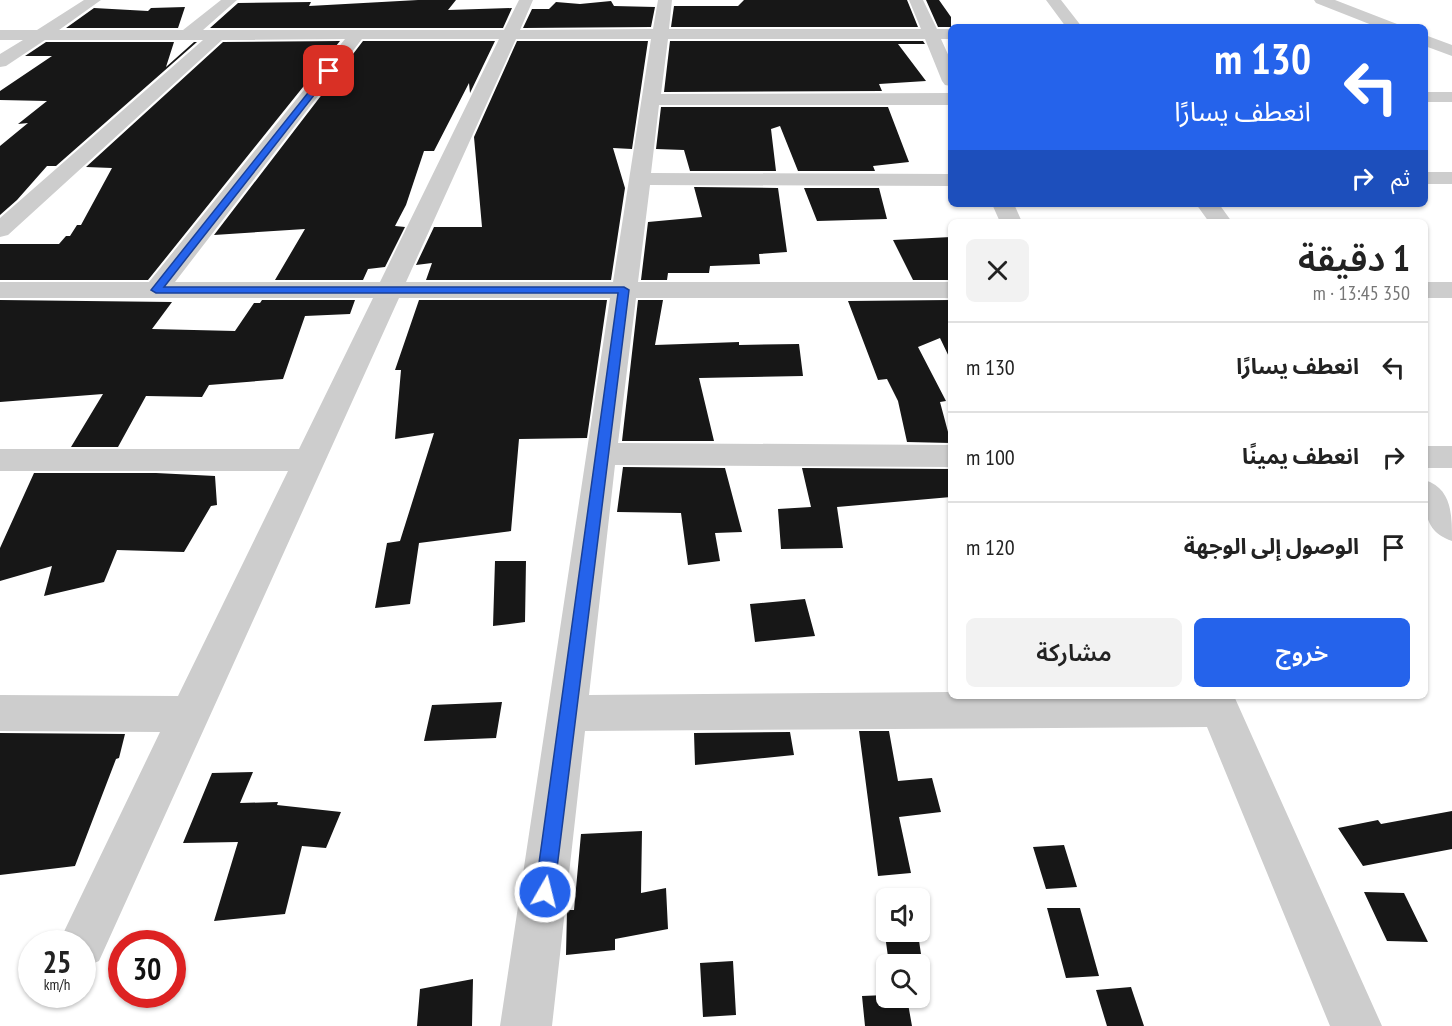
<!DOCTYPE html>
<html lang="ar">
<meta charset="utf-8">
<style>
:root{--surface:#fff;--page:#f2f2f2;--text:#222;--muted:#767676;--line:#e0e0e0;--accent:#2563eb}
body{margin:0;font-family:"PT Sans Narrow","Noto Sans Arabic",sans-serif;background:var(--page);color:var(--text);direction:rtl;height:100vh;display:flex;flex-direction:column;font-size:22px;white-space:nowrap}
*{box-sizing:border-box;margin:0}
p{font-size:20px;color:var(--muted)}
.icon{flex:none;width:33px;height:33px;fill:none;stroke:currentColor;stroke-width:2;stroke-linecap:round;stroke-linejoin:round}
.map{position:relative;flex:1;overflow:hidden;direction:ltr}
.panel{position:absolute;left:948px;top:219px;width:480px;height:480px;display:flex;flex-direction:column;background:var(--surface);border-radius:9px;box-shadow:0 2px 4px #0004;direction:rtl}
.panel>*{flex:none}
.hud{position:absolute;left:948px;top:24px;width:480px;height:183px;border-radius:9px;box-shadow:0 2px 4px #0004;direction:rtl;background:#2563eb;color:#fff;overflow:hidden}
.fabs{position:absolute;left:876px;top:888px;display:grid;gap:12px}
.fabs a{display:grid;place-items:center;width:54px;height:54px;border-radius:9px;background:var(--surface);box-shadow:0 2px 4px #0004;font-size:30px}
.speed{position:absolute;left:18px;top:930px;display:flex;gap:12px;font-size:30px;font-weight:700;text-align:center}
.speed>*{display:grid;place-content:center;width:78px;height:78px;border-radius:50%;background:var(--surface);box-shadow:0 2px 4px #0004;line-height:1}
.speed small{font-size:15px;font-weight:400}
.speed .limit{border:9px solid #d22;background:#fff;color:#111}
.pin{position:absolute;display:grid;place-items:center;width:51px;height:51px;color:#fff;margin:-26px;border-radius:12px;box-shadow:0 3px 9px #0006}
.me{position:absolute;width:66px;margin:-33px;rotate:8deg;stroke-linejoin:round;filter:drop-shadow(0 0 4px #0008)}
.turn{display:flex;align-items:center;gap:21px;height:126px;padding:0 18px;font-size:27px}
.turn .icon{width:78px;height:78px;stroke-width:2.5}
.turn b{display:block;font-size:42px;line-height:51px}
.then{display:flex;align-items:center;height:57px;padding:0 18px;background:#0003;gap:12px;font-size:22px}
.round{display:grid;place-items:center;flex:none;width:63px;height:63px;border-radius:9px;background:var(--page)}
.head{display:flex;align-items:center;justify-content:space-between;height:102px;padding:0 18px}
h1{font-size:36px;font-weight:600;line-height:45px}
.action{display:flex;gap:12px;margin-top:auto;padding:12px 18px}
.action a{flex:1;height:69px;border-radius:9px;background:var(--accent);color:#fff;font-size:24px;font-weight:600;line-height:69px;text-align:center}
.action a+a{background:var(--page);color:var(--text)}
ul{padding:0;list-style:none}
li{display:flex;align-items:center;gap:18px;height:90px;padding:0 18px;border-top:2px solid var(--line)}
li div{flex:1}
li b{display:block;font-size:22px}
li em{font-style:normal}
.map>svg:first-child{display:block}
</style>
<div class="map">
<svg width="1452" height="1026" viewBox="0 0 1452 1026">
<rect width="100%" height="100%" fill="#fff"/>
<path fill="#171717" d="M418,0H456L448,10L512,8L503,28H210L238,3L311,2L309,6Z
M744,0H907L918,27H671L674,6H738Z
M926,0H939L951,17V27H938Z
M611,1L614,6L655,7L651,27L523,28L532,9H549L556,2L580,4Z
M185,7L178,28H66L94,8L148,11L151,8Z
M340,41L148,280H0V244H59L66,236H70L77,225H81L112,168L86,167L223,42Z
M363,41H495L470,93L469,83L434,151H424L406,205L395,226L405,227L385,267L368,269L363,280H275L305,229L214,235Z
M517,41H648L632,149L613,148L625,188L611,280H426L432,263L416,265L434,227H482L474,137Z
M670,41H923L925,44H898L926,81L879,84L882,91L664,92Z
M46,42H174L166,67L194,42H197L56,166H47L17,200L0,215V146L28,123L18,124L47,101L0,100V91L52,56H25Z
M661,107H888L909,162L873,166L875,171H798L780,126L771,129L776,171H690L684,150L656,149Z
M694,187L778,188L787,252L759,254L760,264L710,266L709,273H668L667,280H641L648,222L702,217Z
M804,188H879L887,219L817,221Z
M951,237V280H913L893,240Z
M0,300L172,302L152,329L235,331L254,303H260L262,300H355L350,314L305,316L283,379L209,385L202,397L146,396L118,447H71L103,394L0,402Z
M419,300H607L587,438L519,439L511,531L419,543L410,604L375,608L387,543L400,541L434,433L395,439L401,370H395Z
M638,300H663L655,345L739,342V345L799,344L803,376L699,378L714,441H622Z
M951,300V361L940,338L918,347L946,401L940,402L951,443L907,442L898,401L887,379L878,380L848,301Z
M623,467L725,468L742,532L715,533L720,561L688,565L681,513L617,512Z
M802,468L951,469V497L837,507L843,548L781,549L778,509L811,507Z
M34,473H156L215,476L217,505L211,506L184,552L117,550L104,582L44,596L52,566L0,581V548Z
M495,561H526L525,622L493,626Z
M805,599L815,636L755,642L750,604Z
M502,702L496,738L424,741L432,705Z
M859,731H889L898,781L932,778L941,812L899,817L911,873L878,876Z
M790,732L794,755L695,765L694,733Z
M0,733L125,734L119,758L116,759L75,866L0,875Z
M253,772L240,803L278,802L277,805L341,812L326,848L302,846L285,914L214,921L238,842L183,843L212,773Z
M1452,811V849L1363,866L1338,828L1378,820L1381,824Z
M642,831L641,893L666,888L668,929L615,939V950L566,955L567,910H574L581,834Z
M1064,845L1077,887L1046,889L1033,847Z
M1364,892L1404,893L1428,942L1387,941Z
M1047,908H1080L1099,976L1066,978Z
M918,934L924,974H920V964H889L885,935Z
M733,961L736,1015L703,1017L700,963Z
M473,979L472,1026H417L420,989Z
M1131,987L1144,1026H1107L1096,990Z
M886,995V998H907L912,1026H865L862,996Z"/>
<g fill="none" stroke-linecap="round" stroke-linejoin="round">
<path fill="#cdcdcd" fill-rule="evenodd" d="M84,0H101L59,30H183L221,0H237L203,30H504L519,0H533L520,30L653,29L658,0H672L669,29H921L909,0H923L937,29H951V39H941L951,61V86L945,85L942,81L925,39H668L661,94L951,93V105H659L651,173L951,174V186L650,185L638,282H951V298H636L618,443L951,445V467L615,465L589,695L951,692V696H1234L1382,1026H1330L1207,727L585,731L552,1026H500L610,298H399L99,961L82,968V944H58L160,732L0,731V695L178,696L288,471H0V449H299L373,298H0V282H149L345,39L222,40L8,235L0,237V218L203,40H45L6,66L0,67V54L23,40H0V30H37ZM362,39H499L380,282H175ZM516,39H651L613,282H406Z
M1046,0H1061L1082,27H1066Z
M1314,0H1335L1397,24L1399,27H1377L1316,3Z
M1425,35L1452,45V56L1425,46Z
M1425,92H1452V102H1425Z
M1425,172H1452V184H1425Z
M992,204H1014L1022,222H1000Z
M1196,204H1219L1232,222H1209Z
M1425,282H1452V298H1425Z
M1425,446H1452V468H1425Z
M1425,480C1452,489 1452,514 1452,541C1422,531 1425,507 1425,480Z"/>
</g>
<path fill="#2563eb" stroke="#184099" stroke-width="1.5" d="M327,69L333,71L164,287H624L629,290L554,892L552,899L545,901L538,899L535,892L618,293H156L151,290Z"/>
</svg>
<div class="fabs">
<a><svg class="icon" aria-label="sound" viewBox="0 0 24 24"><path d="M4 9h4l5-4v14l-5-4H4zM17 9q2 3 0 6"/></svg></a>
<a><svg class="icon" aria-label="search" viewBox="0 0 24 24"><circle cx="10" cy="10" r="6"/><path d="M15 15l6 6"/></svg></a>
</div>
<div class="speed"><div>25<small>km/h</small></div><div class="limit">30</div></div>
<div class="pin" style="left:329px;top:71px;background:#d93025"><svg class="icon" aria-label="arrive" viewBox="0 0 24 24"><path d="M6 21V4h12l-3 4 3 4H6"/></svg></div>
<svg class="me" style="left:545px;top:892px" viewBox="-20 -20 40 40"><circle r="17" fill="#2563eb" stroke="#fff" stroke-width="3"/><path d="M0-11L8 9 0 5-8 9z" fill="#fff"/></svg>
<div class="hud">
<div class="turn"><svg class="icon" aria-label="left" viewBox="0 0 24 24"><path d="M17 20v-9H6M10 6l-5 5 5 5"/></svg><div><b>130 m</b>انعطف يسارًا</div></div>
<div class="then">ثم<svg class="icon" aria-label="right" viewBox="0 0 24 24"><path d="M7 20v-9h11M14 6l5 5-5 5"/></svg></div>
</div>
<section class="panel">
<div class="head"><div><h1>1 دقيقة</h1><p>350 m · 13:45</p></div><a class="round"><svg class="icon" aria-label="close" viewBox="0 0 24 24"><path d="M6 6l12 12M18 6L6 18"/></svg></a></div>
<ul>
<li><svg class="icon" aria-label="left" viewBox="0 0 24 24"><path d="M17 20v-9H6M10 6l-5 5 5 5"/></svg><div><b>انعطف يسارًا</b></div><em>130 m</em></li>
<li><svg class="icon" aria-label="right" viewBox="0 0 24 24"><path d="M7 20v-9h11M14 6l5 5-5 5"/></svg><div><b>انعطف يمينًا</b></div><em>100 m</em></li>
<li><svg class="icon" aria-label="arrive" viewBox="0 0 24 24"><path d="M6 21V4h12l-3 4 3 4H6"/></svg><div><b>الوصول إلى الوجهة</b></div><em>120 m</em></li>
</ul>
<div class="action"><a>خروج</a><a>مشاركة</a></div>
</section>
</div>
